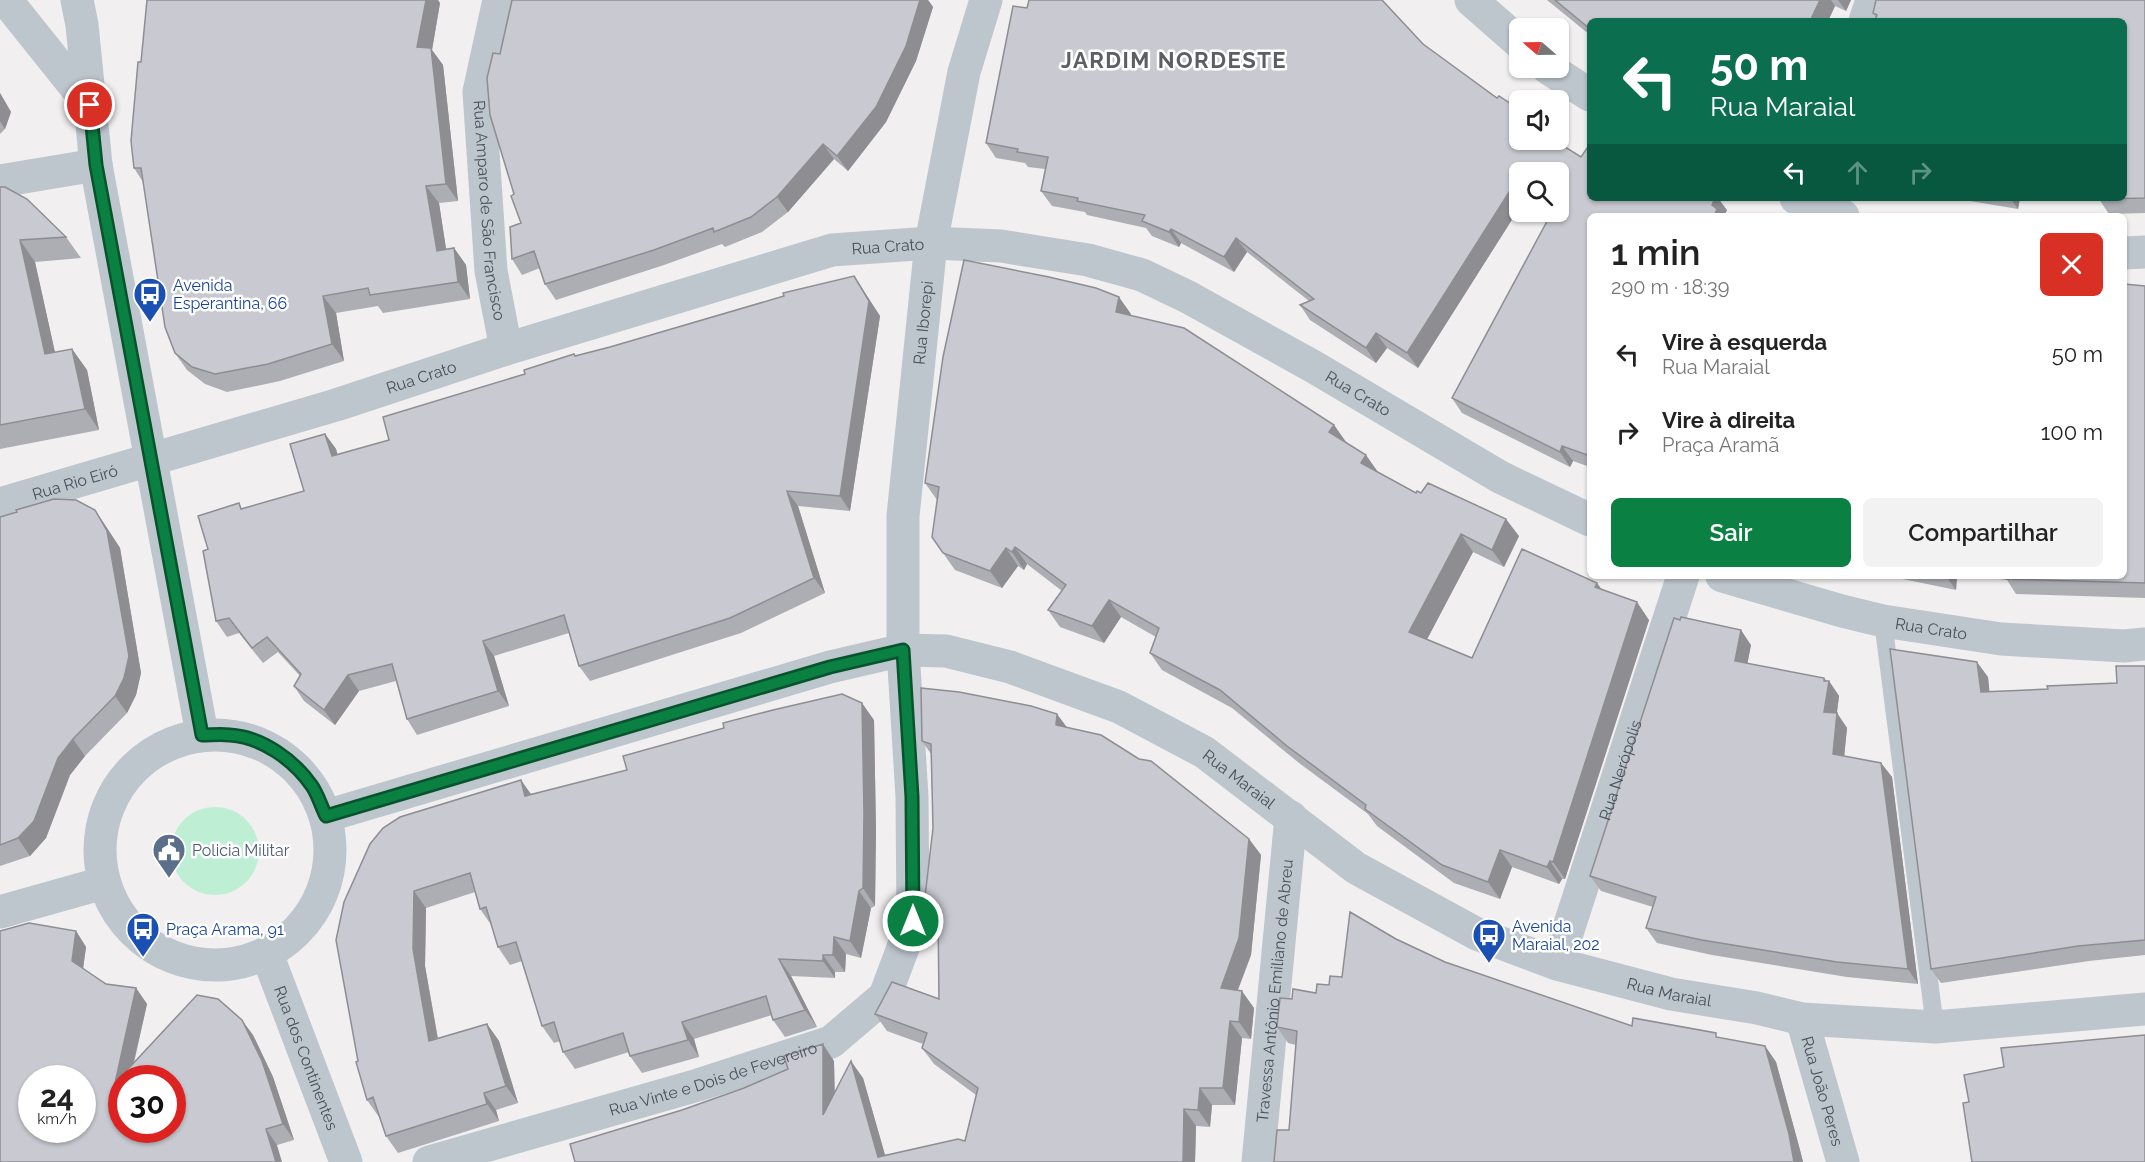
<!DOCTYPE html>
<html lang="pt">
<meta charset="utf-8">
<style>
:root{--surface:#fff;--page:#f2f2f2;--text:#222;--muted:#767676;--accent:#0b8043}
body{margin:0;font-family:Raleway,sans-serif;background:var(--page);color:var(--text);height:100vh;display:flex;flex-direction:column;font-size:22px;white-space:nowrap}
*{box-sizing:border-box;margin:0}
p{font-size:20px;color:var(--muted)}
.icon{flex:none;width:33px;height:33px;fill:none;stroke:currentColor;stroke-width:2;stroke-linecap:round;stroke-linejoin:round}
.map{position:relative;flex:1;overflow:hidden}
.side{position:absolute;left:1587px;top:213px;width:540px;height:366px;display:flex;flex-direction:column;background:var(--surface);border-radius:9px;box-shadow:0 2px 4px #0004}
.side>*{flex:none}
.top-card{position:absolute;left:1587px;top:18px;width:540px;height:183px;border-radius:9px;box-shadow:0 2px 4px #0004;background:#0b6e4f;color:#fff;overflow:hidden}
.needle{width:39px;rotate:290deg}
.buttons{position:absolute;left:1509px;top:18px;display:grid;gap:12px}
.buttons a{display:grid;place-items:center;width:60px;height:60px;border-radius:9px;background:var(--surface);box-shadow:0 2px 4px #0004;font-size:30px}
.speed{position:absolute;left:18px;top:1065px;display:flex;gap:12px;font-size:30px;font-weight:700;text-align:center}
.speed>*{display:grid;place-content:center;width:78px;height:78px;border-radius:50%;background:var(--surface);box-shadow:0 2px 4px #0004;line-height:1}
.speed small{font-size:15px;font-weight:400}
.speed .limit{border:9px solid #d22;background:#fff;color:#111}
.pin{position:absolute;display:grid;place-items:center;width:51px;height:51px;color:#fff;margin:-26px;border:3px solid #fff;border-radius:50%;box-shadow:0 2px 6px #0007}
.me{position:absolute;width:66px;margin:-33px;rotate:0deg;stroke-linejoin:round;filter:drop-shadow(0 0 4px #0008)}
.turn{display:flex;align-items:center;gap:21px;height:126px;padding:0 24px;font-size:27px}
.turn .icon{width:78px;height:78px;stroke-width:2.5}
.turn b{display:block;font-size:42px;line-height:51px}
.lanes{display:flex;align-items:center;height:57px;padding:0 24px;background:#0003;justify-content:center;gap:30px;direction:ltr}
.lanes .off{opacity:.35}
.round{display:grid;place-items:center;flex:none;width:63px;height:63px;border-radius:9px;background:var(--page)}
.overview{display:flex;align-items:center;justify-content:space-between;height:102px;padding:0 24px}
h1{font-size:36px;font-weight:600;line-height:45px}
.action{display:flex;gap:12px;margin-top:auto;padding:12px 24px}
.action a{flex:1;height:69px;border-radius:9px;background:var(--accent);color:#fff;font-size:24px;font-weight:600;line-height:69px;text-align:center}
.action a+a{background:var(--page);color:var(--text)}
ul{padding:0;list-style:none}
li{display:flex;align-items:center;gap:18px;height:78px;padding:0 24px}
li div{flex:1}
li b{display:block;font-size:22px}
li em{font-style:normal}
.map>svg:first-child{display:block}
</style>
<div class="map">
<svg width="2145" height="1162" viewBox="0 0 2145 1162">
<rect width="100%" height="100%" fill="#f1efef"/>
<path fill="#beeed4" d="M171 851a44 44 0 1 1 88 0a44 44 0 1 1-88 0Z"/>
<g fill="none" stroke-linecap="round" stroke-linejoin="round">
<path stroke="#bdc5cd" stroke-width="18" d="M1883,621L1935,1027"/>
<g stroke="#bdc5cd" stroke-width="33">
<path d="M6,0L90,105"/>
<path d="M77,0L82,25L96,165L202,734"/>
<path id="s1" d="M499,0L479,92L491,271L506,349"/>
<path d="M1471,0L1520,43"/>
<path d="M1865,21L1872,0"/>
<path d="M1548,68L1590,95"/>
<path d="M0,181L96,165"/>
<path d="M1796,198L1843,216"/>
<path d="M2124,253L2145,252"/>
<path id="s2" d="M0,504L336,405L506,349L832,250L931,243L1001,246L1088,260L1142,275L1188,297L1314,367L1500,477L1590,520"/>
<path id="s3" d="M1722,576L1842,611L1883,621L2001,639L2124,646L2145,644"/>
<circle cx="215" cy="850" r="115"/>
<path id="s4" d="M326,816L830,667L903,650L946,651L1010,667L1119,707L1204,752L1356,868L1477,934L1557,964L1671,994L1757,1008L1802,1019L1935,1027L2145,1009"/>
<path d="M0,912L103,883"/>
<path id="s5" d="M267,954L346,1162"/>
<path id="s6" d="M1557,964L1683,576"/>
<path id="s7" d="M1802,1019L1843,1162"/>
<path id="s8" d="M429,1162L698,1085L831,1042L885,996L913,921L912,797L903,650V516L931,243L964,72L986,0"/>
<path id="s9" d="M1258,1162L1291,817"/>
</g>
</g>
<path fill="#adaeb4" d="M512,0H928L933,7L916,61L886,122L848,171L834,159L788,212L762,232L725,247L722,244L664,265L556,300L545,284L540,268L522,275L512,259L521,223L514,194L500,54Z
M1547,0H1851L1846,11L1835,6L1828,21H1590V35Z
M2145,0V213L2109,214L2099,199L2124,198L1876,18L1873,13Z
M440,3L432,50L443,65L458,201L439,203L446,249L454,248L466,265L470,299L383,313L378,306L336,313L344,361L280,381L227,392L205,384L187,370L175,353L143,182L134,168L141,62Z
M1027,8L1423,44L1520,140L1581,157L1727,210L1724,216H1590V467L1573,461L1570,467L1462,413L1452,398L1558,212V172H1520V207L1418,368L1387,348L1376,363L1310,320L1300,305L1309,301L1247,252L1234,272L1181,243L1179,247L1152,236L1146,228L1087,215L1085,212L1052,206L1041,191L1045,169L1028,167L1025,163L996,158L986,143Z
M0,93L11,112L5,129L0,134Z
M0,187L66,237L81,258L35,262L55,353L72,349L87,370L99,430L0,449Z
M1962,198H2020L2018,209L1964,200Z
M854,276L880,316L850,511L798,506L825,593L741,633L590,681L579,666L569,633L494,656L509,706L417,735L407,719L396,681L359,691L335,725L304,701L294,686L300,676L278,652L263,663L239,633L227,637L216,621L243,509L304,491L325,434L336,449L337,455L389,440L525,374L576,356L610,347Z
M2145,286V598L2016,594L2007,580L1976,576H2124Z
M1131,314V316L1334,425L1346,442L1377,472L1416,493L1519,536L1504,567L1473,552L1427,639L1472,658L1597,583L1602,590L1649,620L1565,879H1562L1559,884L1512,867L1500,899L1454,883L1377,826L1368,814L1299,763L1232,708L1162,670L1150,653L1156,637L1121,617L1104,643L1060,627L1048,610L1062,591L1027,564L1024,570L1018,566L1002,588L955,570L943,553L937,500L925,483Z
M95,510L107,528L120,548L141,673L136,695L127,713L85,756L70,775L46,838L30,856L0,866V517Z
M1888,576H1957L1956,590Z
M1751,645L1747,664L1824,678L1826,681H1829L1839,696L1837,713L1847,728L1844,756L1881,763L1892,777L1918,984L1847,977L1712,955L1657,943L1646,928L1653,907L1601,891L1590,876Z
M2145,666V955L2089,961L1941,983L1931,969L1988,677L1989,692L2048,689L2117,683Z
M874,720L876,830L875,906L871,908L861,958L846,954L845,972H835V978L791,976L817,1027L785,1037L773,1020L772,1015L694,1039L699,1057L642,1073L630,1056L629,1052L575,1069L563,1052L560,1041L554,1043L542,1026L522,961L510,965L498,947L492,926L480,909L475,892L426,908L425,966L438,1038L487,1024L499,1041L518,1103L496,1110L499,1121L398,1153L386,1136L379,1117L367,1100L336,940L531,794Z
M1067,728L1249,839L1261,855L1251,955L1238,990L1254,1008L1251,1039L1242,1038L1235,1105H1212L1210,1127L1196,1126L1195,1162H575L682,1110L834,1061L835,1093L863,1078L885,1155L965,1141L976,1095L934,1064L922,1048L923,1044L887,1031L875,1014L939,999L938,931H934L923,914L933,828L931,754L922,741Z
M76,931L86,947L83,969L106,984L136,988L147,1004L134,1063L253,1035L273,1077L294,1140L277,1145L0,1162Z
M1396,939L1445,962L1632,1026L1720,1038L1765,1046L1776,1062L1800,1150L1803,1162H1274L1289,1130L1296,1045L1288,1043L1277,1027L1292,999L1316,993L1329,985Z"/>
<path fill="#8d8d92" d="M426,0H438L440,3L432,50L443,65L458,201L446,184L417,47Z
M920,0H928L933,7L916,61L886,122L848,171L837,156Z
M1820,0H1831L1835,6L1828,21H1810Z
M1838,0H1851L1846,11Z
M0,93L11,112L5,129L0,121Z
M823,144L834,159L788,212L777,197Z
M1520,175V207L1418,368L1407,353Z
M426,186L439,203L449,268L437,251Z
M1715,198H1718L1727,210L1724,216H1714L1712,205Z
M2010,198H2020L2018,209Z
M1171,229L1181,243L1179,247L1169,232Z
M1236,238L1247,252L1234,272L1224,257Z
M20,240L35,262L60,375L45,354Z
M454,248L466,265L470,299L458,282Z
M854,276L880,316L850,511L840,496Z
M323,296L336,313L344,361L332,344Z
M1119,297L1131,314L1128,329L1116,312Z
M1376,333L1387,348L1376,363L1366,348Z
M72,349L87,370L99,430L85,409Z
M1334,425L1346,442L1329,432Z
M325,434L336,449L343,472L332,456Z
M1562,446L1573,461L1570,467L1560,452Z
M1366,455L1378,472L1361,463Z
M787,491L798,506L825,593L814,578Z
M95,510L107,528L120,548L141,673L136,695L127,713L115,696Z
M1506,519L1519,536L1504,567L1492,550Z
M1461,534L1473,552L1422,649L1409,632Z
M1015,547L1027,564L1024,570L1012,552Z
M1006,548L1018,566L1002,588L990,571Z
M1946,576H1957L1956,590Z
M1597,583L1609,600L1595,587Z
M1109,600L1121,617L1104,643L1092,626Z
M1637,602L1649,620L1565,879L1553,862Z
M1741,630L1751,645L1745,676L1735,661Z
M483,641L494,656L509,706L498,691Z
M1977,662L1988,677L1991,706L1981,692Z
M348,675L359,691L335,725L324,710Z
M1824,678L1829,684V681L1839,696L1835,726L1824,712Z
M862,703L874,720L876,830L875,906L863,888Z
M1837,713L1847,728L1843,769L1833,754Z
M1057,714L1069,730L1056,725Z
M73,739L85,756L70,775L46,838L30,856L18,838L58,758Z
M1881,763L1892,777L1918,984L1908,969Z
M521,780L533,797L525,796Z
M1249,839L1261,855L1251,955L1232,1005L1221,988Z
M1500,850L1512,867L1500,899L1488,882Z
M1550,861L1562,879L1559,884L1547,867Z
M414,891L426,908L425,966L441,1058L429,1041L413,949Z
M859,891L871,908L861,958L850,941Z
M76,931L86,947L82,976L72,961Z
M834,937L846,954L845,972L833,955Z
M823,955L835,972V978L823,961Z
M779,959L791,976L817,1027L805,1010Z
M136,988L147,1004L130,1078L115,1083Z
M1242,991L1254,1008L1251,1039L1239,1022Z
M242,1020L253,1035L273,1077L294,1140L283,1124Z
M1230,1021L1242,1038L1235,1105L1223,1088Z
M682,1022L694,1039L699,1057L688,1040Z
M487,1024L499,1041L518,1103L506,1086Z
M823,1044L834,1061L835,1132L823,1115Z
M1765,1046L1776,1062L1800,1150L1803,1162H1794Z
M851,1061L863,1078L887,1162L878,1157Z
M1200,1088L1212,1105L1210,1127L1198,1110Z
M484,1093L496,1110L499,1121L487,1104Z
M1184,1109L1196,1126L1195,1162H1183Z
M266,1129L277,1145L282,1162H276Z"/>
<path fill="#c9cad1" stroke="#8d8d92" stroke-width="1.5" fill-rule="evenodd" d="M147,0H426L417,47L431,48L446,184L426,186L437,251L454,248L458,282L370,295L368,288L323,296L332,344L268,364L215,374L192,367L175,353L165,327L141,168H134L131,141L138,62H141Z
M512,0H920L906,46L876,107L837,156L823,144L777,197L751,217L714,232L713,228L654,250L545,284L534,251L512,259L510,227L521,223L511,196L514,194L490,115L487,78L493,53L500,54Z
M1029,0H1382L1423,44L1497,98L1499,96L1520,110V140H1554L1581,157L1590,144V198H1715L1712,205L1717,209L1714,216H1590V456L1562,446L1560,452L1452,398L1552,212H1558V200L1562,194L1558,192V172H1525L1522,171L1521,172H1520V175L1407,353L1376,333L1366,348L1300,305L1314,299L1236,238L1224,257L1171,229L1169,232L1142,221L1145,215L1077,201L1078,198L1041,191L1048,157L1017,152L1018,149L986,143L1013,6L1027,8Z
M1555,0H1820L1810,21H1590V29Z
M1876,0H2145V198L2099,199V198H2124V21H1875L1877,15L1873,13Z
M0,187H5L27,199L66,237L20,240L45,354L72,349L85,409L0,425Z
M964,260L1049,277L1096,288L1119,297L1116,312L1184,328L1334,425L1329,432L1366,455L1361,463L1416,493L1417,491L1421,493L1428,483L1506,519L1492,550L1461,534L1409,632L1472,658L1522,549L1597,583L1595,587L1637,602L1553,862L1550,861L1547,867L1500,850L1488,882L1442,865L1365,809L1366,805L1287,746L1220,690L1150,653L1159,628L1109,600L1092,626L1048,610L1066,585L1015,547L1012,552L1006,548L990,571L943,553L932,537L939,487L925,483L943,357Z
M854,276L869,301L840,496L787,491L814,578L730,618L579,666L564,615L483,641L498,691L407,719L392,664L348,675L324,710L294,686L301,674L267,637L252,648L229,618L216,621L203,551L208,549L198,516L239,503L241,509L304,491L290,444L325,434L332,456L389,440L383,417L525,374L524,370L574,354L575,356L610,347L784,296L783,293Z
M2124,284L2145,286V583L2006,579V576H2124Z
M54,499L76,500L95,510L107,531L129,656L124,678L115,696L73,739L58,758L34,821L18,838L0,845V517L17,512L16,510Z
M1681,617L1741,630L1735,661L1824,678V681H1829L1824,712L1837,713L1833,754L1881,763L1908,969L1837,962L1702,940L1646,928L1656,897L1590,876L1674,618L1680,620Z
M1890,649L1977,662L1981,692L2048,689L2047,686L2117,683L2116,666H2145V940L2078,946L1931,969Z
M921,688L959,692L1031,706L1057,714L1056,725L1101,735L1139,759L1151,761L1249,839L1239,938L1221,988L1242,991L1239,1022L1230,1021L1223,1088H1200L1198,1110L1184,1109L1183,1162H575L570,1144L682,1110L744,1088L788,1069L784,1056L823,1044V1115L851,1061L878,1157L958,1139L965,1141L978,1088L922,1048L927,1033L875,1014L892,982L939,999L938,915L923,914L933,828L931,744L922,741Z
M842,694L862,703L864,813L863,888L859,891L850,941L834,937L833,955H823V961L779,959L805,1010L773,1020L766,996L682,1022L688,1040L630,1056L623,1033L563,1052L554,1022L542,1026L516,942L498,947L486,907L480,909L470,873L414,891L413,949L429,1041L487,1024L506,1086L484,1093L487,1104L386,1136L373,1097L367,1100L356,1062L358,1061L336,940L344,902L370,844L383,828L400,817L521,780L525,796L627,770L623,756L724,728L723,723L773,710Z
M1350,912L1396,939L1445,962L1632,1026L1633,1018L1716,1033V1037L1765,1046L1789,1134L1794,1162H1274L1277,1130H1289L1297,1031L1277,1027L1280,998L1292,999L1293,989L1316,993L1317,984L1329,985L1330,976L1342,977Z
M29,923L76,931L72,961L106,984L136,988L115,1083L197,995L218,999L242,1020L262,1061L283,1124L266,1129L276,1162H0V931ZM32,1078H82V1130H32ZM122,1078H172V1130H122Z
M2145,1035V1162H1972L1963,1103L1969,1102L1964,1075L2004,1067L2001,1048Z"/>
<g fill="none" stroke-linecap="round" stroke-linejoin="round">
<g stroke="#07532c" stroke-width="15">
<path id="route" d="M90,105L96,165L202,735C211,735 221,734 230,735C262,737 294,760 312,786C318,795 321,806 326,816L830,667L903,650L912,797L913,921"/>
</g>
<use href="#route" stroke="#0b8043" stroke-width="10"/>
</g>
<defs>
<g id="bus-pin" transform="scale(1.725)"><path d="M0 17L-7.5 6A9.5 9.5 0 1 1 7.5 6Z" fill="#1a4fb4" stroke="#fff"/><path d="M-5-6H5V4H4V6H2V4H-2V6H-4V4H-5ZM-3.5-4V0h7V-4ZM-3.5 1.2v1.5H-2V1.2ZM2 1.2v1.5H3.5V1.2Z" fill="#fff"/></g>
<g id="civic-pin" transform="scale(1.725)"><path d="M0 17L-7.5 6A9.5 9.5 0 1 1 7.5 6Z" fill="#5c6f8a" stroke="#fff"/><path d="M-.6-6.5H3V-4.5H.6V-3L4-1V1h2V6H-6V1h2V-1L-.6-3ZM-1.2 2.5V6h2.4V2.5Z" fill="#fff"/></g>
</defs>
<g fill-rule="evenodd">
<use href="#bus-pin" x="150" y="294"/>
<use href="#civic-pin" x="169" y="850"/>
<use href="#bus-pin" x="143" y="929"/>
<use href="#bus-pin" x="1489" y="935"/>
</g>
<g text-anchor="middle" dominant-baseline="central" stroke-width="5" stroke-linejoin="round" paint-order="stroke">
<g font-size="16" fill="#47515c" stroke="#fff">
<text stroke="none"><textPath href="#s1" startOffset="213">Rua Amparo de São Francisco</textPath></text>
<text stroke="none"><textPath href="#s2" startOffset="926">Rua Crato</textPath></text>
<text stroke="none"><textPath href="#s8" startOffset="1170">Rua Iborepi</textPath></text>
<text stroke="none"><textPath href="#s2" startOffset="440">Rua Crato</textPath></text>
<text stroke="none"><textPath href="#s2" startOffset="1430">Rua Crato</textPath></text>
<text stroke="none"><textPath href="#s2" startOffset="78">Rua Rio Eiró</textPath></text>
<text stroke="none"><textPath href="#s3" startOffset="216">Rua Crato</textPath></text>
<text stroke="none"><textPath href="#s6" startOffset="204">Rua Nerópolis</textPath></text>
<text stroke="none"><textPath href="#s4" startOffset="966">Rua Maraial</textPath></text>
<text stroke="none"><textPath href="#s9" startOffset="172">Travessa Antônio Emiliano de Abreu</textPath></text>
<text stroke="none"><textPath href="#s4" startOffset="1452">Rua Maraial</textPath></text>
<text stroke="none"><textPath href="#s5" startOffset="111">Rua dos Continentes</textPath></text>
<text stroke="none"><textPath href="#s8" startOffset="296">Rua Vinte e Dois de Fevereiro</textPath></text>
<text stroke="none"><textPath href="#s7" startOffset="75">Rua João Peres</textPath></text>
</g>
<g font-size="16" fill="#164399" stroke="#fff" text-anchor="start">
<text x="173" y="285">Avenida<tspan x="173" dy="18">Esperantina, 66</tspan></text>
<text x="1512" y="926">Avenida<tspan x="1512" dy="18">Maraial, 202</tspan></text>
<text x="166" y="929">Praça Arama, 91</text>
</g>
<g font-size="16" fill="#4e5e75" stroke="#fff" text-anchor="start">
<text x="192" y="850">Policia Militar</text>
</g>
<g font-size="22" font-weight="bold" letter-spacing="1.5" fill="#5b5e64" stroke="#fff">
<text x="1174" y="60">JARDIM NORDESTE</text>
</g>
</g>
</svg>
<div class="buttons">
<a><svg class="needle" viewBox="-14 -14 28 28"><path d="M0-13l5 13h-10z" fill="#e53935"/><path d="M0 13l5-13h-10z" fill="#767676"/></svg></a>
<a><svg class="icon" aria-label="sound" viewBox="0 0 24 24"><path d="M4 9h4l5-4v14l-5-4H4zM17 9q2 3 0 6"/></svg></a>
<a><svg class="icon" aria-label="search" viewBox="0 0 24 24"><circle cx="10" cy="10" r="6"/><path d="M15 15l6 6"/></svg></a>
</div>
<div class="speed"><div>24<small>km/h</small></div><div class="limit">30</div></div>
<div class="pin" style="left:90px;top:105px;background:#d93025"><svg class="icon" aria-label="arrive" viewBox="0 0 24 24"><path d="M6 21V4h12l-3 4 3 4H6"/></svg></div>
<svg class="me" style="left:913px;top:921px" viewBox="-20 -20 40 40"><circle r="17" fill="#0b8043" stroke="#fff" stroke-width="3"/><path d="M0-11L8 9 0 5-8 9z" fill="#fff"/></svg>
<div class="top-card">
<div class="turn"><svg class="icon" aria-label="left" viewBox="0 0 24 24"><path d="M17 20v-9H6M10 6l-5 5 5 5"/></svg><div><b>50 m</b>Rua Maraial</div></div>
<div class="lanes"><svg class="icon" aria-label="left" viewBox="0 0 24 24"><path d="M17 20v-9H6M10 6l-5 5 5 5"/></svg><svg class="icon off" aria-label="ahead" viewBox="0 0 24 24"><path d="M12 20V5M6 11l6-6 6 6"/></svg><svg class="icon off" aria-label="right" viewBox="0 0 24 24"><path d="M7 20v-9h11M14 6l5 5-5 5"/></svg></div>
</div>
<section class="side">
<div class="overview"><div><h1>1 min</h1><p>290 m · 18:39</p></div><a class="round" style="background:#d93025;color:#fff"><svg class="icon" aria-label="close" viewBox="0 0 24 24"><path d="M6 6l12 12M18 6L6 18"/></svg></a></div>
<ul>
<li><svg class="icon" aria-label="left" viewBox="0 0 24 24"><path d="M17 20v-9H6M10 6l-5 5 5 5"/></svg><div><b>Vire à esquerda</b><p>Rua Maraial</p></div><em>50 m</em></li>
<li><svg class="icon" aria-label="right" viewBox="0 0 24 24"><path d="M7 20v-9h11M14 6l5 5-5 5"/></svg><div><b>Vire à direita</b><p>Praça Aramã</p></div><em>100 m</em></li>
</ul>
<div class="action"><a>Sair</a><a>Compartilhar</a></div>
</section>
</div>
